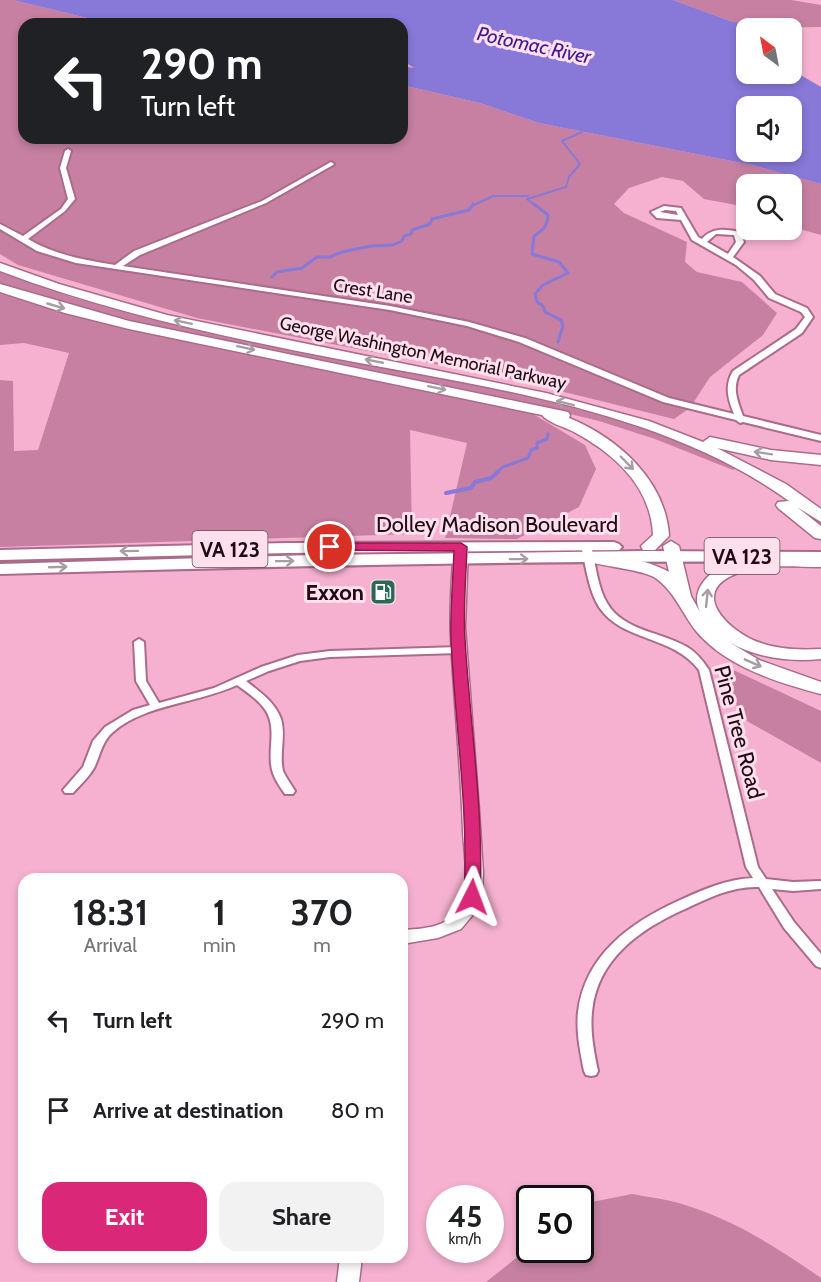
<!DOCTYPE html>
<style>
:root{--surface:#fff;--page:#f2f2f2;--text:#202124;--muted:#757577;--accent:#db2777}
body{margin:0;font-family:Cabin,sans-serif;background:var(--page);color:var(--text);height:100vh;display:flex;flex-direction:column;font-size:22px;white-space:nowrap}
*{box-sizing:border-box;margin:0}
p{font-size:20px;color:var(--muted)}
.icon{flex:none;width:33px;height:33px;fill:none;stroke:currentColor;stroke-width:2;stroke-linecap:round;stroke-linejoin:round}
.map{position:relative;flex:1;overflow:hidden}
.side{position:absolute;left:18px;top:873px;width:390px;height:390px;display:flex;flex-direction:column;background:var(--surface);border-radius:18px;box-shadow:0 3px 9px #0003}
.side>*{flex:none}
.top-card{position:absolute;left:18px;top:18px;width:390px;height:126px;border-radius:18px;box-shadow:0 3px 9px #0003;background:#202124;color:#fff;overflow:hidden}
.needle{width:39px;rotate:328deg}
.tools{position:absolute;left:736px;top:18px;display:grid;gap:12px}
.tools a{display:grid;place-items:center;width:66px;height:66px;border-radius:12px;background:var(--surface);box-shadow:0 3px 9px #0003;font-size:30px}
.speed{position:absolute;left:426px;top:1185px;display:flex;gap:12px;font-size:30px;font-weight:700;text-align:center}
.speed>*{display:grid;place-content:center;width:78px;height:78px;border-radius:50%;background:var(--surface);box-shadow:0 3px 9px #0003;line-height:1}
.speed small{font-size:15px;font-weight:400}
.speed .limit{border:3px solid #111;border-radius:9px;background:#fff;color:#111}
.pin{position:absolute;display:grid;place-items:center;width:51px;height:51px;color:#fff;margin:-26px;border:3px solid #fff;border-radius:50%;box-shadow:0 2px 6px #0007}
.me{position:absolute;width:66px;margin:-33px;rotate:3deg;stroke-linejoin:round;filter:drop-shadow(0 0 4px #0008)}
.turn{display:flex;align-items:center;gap:21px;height:126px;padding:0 24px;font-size:27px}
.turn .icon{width:78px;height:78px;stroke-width:2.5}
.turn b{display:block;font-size:42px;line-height:51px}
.eta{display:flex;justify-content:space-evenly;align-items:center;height:102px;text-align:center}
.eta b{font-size:36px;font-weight:800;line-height:42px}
.cta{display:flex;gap:12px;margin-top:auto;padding:12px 24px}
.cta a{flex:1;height:69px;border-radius:18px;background:var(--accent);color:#fff;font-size:24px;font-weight:800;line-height:69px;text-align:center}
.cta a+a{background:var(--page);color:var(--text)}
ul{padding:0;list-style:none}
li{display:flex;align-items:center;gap:18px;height:90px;padding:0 24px}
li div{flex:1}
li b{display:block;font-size:22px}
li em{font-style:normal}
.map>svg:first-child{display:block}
</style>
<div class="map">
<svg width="821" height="1282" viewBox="0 0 821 1282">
<rect width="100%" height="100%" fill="#f6b1d1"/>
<path fill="#c780a2" d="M0,0H13L112,24H24V138H402V85L480,103L539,123L752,165L821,184V235L792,227V184H747V207L704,199L683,181L662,177L629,188L614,204L624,213L687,242L685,262L697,272L742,282L777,313L763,335L710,377L690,408L674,419L503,377L197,318L18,265L0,254Z
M673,0H791L821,5V27L761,28L730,21Z
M0,269L71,297L124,312L526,396L611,418L687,444L737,468L733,470L655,439L599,421L525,403L93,314L0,286Z
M0,291L279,360L533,414L585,445L596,469L579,507L517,539L445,538L467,443L410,430L412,534L0,547V380L13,381L14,451L38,450L69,353L24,343L0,345Z
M433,551L439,555L168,558L176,554Z
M138,554L141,560L0,567V560Z
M725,666L821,711V763L740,717Z
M632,1194C648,1197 666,1199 682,1204C733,1219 778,1248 821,1278V1282H486L529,1248L580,1250L581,1208L587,1203Z"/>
<path fill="#8878d8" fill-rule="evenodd" d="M13,0H673L730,21L763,28H747V74H792V70L821,87V184L752,165L539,123L480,103L402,85V66L414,68L402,60V24H112ZM747,106H792V152H747Z"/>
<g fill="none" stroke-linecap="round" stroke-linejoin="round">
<path stroke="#8878d8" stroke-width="2" d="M472,206L493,196H528
M536,206L527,199L566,187L569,177L580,164L562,141L582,132"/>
<path stroke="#8878d8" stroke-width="3" d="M534,204L548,215C548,226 543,230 534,236L532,254L559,262L568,273L543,285L535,294L537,302L543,306L545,312L561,320L563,326L558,342
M272,277L277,272L302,268L317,257H330L342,252L371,246L393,245L402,241L404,236L411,234L412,230L430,224L432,219L469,210L473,204
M496,473L503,467L528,458L531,450L537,448V443L547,439L548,434"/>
<path stroke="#8878d8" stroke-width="4" d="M446,493L471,488L475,482L491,478L498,472"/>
<g stroke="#ab6b8a" stroke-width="4">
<path id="street" d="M68,149L71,151L66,168L75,199L65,211L28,239C55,255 84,260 115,265L134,251L262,201L331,162L334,164L333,165L266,203L140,255L123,266L390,306L469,322L525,338L669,398L734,414C728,399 724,386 733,371L796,329L805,317L801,312L769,298L754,280L736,265L692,240L681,220L657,218L651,212L664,206L681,208L698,237L702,239C712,227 726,229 740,232L744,242L733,257L760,276L775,294L807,308L813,317L802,333L739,375C732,389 738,402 743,416L821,435V441L743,422L740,423L736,420L663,402L519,342L467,326L390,310L76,263L37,251L0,229V224L23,236L61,209L68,199L60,168L65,151ZM665,210L676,211L678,215L660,212ZM716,234L734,235L736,242L728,254L707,242Z
M587,547L592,550C596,567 598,588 607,603C623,631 662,632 687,647C697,653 703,661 709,670L758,867L766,879L793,882L821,881V889L793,891L772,889L794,922L821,954V968L816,966L784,928L759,887C732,886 708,898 685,909C640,929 597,959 592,1012C590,1032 594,1052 598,1071L596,1075L591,1076L586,1075L584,1071C580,1051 576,1032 578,1012C585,955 630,923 678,901C702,890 727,879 753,878L746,867L699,670C673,635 622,642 599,607C589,591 586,568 582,550Z
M139,639L144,642L146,681L159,703L214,688L261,667L298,655L330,651L459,647L464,650L459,653L330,657L300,661L269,671L246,681C260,692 275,702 281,719C286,736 279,754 283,771C286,778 291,784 295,791L293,794H285C278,784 272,775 271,764C269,745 276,728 266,711C259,700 248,693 237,685C199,703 145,704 113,732C102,741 100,756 94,768C89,777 80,785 73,793H65L63,790L83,767L93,741L105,727L133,710L150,705L136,681L134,642Z"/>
</g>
<g stroke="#ab6b8a" stroke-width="3">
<path id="secondary" d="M461,543L468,547L465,627L479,810L483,873L482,893L476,911L461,929L438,938L402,944V930C422,929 448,928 459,908C471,886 464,855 463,831C461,767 454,703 451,639C449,608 452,578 454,547Z
M340,1257H362L359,1282H337Z"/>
</g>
<g stroke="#ab6b8a" stroke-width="4">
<path id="primary" d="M614,542L619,544L622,547L619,550L288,553L0,560V550L288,543Z
M646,551L821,552V562C547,560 274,566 0,574V564L312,555Z"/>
</g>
<g stroke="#ab6b8a" stroke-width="3">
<path id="highway" d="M0,263L59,284L167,315L546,393L649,421L703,442L710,437L771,450L821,455V465L771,460L717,448L786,484L821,509V522L797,507L821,526V539L815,538L778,508L776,505L778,502L789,501C662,409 484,387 333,358C220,336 109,312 0,271Z
M0,284L129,321L568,412L570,415L569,418C618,438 666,481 669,536L655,550H643L641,546L653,535C651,487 615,454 574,432C565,427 548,423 542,415L129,329L65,313L0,292Z
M671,541L679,546L691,596L700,612C695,601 696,591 704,581C729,550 785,557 821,557V567C794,567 763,563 738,573C686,592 730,633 761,643C780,650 801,650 821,649V659C789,662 757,658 729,642L759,660L821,682V694C778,683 725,666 696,631C682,613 674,590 654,577C638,568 586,565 581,558C592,544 655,563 669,572L663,546Z"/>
</g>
<use href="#street" fill="#fff" fill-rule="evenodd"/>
<use href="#secondary" fill="#fff" fill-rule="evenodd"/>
<use href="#primary" fill="#fff" fill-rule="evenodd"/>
<use href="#highway" fill="#fff" fill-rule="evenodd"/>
</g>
<defs><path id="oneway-shaft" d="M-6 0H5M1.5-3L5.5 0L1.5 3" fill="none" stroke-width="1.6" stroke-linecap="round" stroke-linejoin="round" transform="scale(1.5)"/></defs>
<g stroke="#a79da2">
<use href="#oneway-shaft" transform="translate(56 306) rotate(16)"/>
<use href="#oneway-shaft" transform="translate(183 322) rotate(-168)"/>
<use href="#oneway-shaft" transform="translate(246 348) rotate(12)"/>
<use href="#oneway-shaft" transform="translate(374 361) rotate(-169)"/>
<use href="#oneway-shaft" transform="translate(437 388) rotate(12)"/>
<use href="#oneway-shaft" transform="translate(565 403) rotate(-166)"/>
<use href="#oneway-shaft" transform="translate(763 453) rotate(-171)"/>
<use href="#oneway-shaft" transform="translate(627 463) rotate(46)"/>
<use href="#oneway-shaft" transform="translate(129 551) rotate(179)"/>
<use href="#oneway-shaft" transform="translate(519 559) rotate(-1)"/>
<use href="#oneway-shaft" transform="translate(285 561) rotate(-1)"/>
<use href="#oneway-shaft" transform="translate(58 567) rotate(-2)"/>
<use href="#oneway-shaft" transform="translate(707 598) rotate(-84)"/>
<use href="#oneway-shaft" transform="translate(753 663) rotate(24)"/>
</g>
<path fill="#db2777" stroke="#8e194d" stroke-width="1.5" d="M330,543H461L467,547C466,577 463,609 465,639C470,725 484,811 480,897L478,901H466L464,897C469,810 455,725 451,639C450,610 453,580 454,551L326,550L324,547Z"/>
<defs>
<g id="fuel-square" transform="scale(1.35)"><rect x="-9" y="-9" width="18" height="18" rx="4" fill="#2b6955" stroke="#fde0ec"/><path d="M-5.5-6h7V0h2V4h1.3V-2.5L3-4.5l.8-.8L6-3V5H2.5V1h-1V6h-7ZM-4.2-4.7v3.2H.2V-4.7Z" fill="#fff"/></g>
</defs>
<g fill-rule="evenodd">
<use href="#fuel-square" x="383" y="592"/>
</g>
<g text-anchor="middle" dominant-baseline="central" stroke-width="6" stroke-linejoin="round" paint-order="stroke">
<g font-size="18" fill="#220b17" stroke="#fde0ec">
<text transform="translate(373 291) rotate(9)">Crest Lane</text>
<text transform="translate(423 353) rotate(12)">George Washington Memorial Parkway</text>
</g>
<g font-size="20" font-style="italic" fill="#411b8e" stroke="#fde0ec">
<text transform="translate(534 45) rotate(12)">Potomac River</text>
</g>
<g fill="#fde0ec" stroke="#644b57" stroke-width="1.5">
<rect x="192.5" y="531" width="75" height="36" rx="4.5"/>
<rect x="704.5" y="538" width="75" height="36" rx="4.5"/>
</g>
<g font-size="21" font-weight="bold" fill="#220b17">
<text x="230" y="549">VA 123</text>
<text x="742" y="556">VA 123</text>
</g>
<g font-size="22" fill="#220b17" stroke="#fde0ec">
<text x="497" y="524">Dolley Madison Boulevard</text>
<text transform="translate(739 732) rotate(75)">Pine Tree Road</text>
</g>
<g font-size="22" font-weight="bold" fill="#220b17" stroke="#fde0ec" text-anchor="end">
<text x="364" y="592">Exxon</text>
</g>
</g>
</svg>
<div class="tools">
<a><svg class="needle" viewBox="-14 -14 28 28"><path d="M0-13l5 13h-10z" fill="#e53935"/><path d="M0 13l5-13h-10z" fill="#757577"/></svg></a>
<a><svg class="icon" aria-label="sound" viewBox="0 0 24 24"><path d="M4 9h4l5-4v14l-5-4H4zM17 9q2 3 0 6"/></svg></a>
<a><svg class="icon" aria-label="search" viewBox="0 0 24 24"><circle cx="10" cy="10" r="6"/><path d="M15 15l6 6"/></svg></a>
</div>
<div class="speed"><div>45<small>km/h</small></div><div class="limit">50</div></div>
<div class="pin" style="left:330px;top:547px;background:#d93025"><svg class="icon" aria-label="arrive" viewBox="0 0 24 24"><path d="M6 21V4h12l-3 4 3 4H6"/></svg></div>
<svg class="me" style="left:472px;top:897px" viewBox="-20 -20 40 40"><path d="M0-17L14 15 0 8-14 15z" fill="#db2777" stroke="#fff" stroke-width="4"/></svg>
<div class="top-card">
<div class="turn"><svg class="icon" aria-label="left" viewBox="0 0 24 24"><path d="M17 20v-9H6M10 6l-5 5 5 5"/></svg><div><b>290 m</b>Turn left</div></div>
</div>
<section class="side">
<div class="eta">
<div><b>18:31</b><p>Arrival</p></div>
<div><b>1</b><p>min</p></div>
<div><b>370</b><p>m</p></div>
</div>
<ul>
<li><svg class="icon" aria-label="left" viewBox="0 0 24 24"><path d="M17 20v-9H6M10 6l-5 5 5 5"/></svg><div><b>Turn left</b></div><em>290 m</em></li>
<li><svg class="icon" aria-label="arrive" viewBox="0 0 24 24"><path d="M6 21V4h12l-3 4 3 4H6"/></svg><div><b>Arrive at destination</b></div><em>80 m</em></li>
</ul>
<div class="cta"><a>Exit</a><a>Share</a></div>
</section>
</div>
